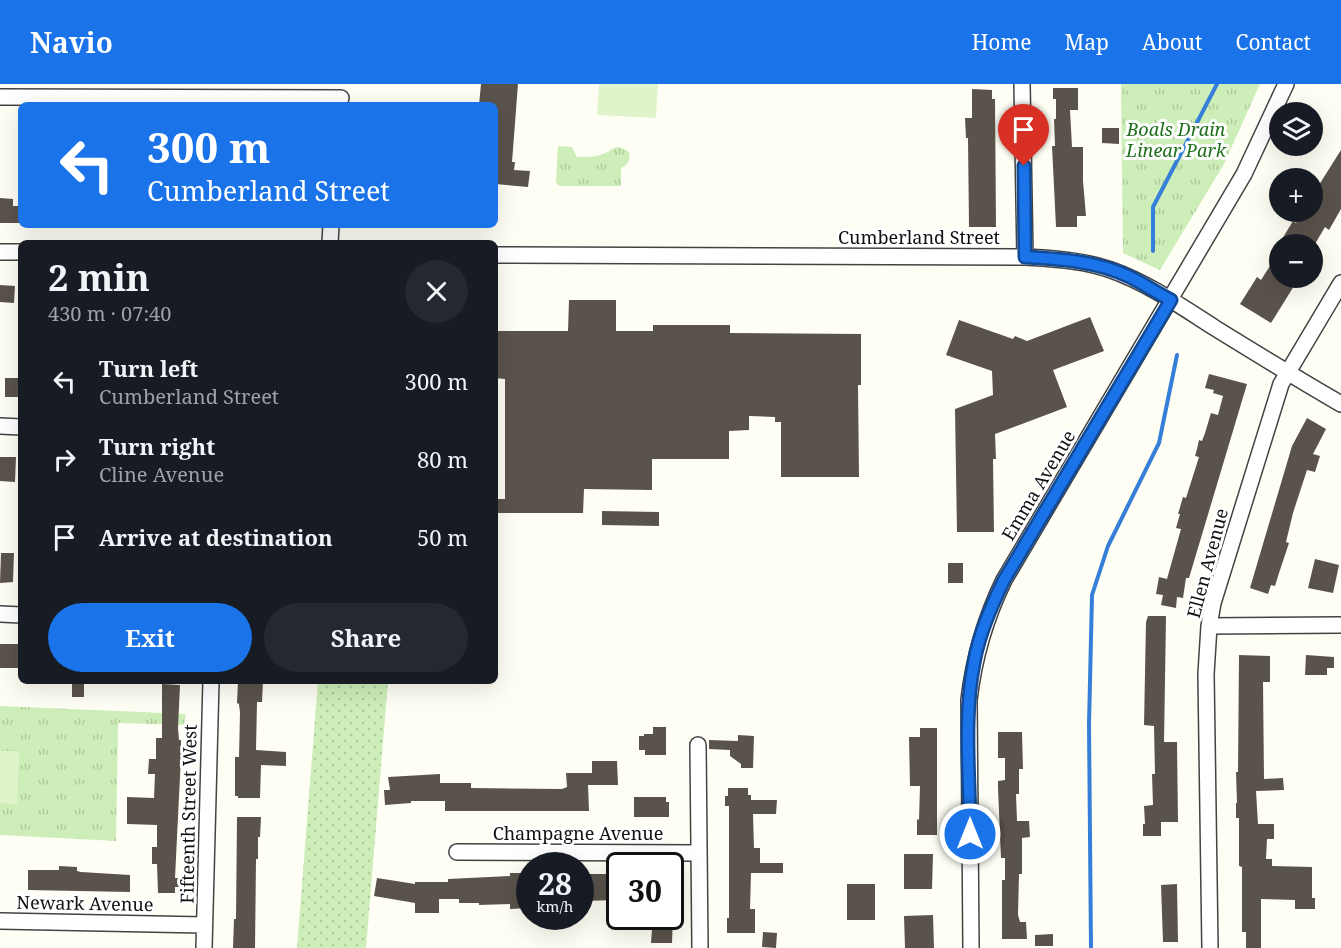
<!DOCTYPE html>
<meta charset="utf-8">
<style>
:root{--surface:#171b24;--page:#242831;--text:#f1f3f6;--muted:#9ea1a6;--accent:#1a73e8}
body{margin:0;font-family:"Noto Serif",serif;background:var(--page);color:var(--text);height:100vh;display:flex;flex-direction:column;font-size:22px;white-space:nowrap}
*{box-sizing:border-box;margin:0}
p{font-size:20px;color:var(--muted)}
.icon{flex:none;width:33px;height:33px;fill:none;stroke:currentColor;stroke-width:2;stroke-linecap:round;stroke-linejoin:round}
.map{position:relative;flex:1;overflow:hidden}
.panel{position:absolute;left:18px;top:156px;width:480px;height:444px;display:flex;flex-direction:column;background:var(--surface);border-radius:9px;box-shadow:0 6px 24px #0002}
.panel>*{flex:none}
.hud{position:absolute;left:18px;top:18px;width:480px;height:126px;border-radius:9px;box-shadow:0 6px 24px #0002;background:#1a73e8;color:#fff;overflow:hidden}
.fabs{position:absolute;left:1269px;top:18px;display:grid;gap:12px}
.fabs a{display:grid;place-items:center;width:54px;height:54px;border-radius:50%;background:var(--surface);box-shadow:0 6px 24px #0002;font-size:30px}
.speed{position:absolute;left:516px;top:768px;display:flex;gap:12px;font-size:30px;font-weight:700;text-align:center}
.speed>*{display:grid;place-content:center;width:78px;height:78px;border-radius:50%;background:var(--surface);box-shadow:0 6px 24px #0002;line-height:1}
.speed small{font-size:15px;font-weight:400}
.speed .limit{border:3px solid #111;border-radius:9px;background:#fff;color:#111}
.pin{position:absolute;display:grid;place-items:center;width:51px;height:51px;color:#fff;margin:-62px -26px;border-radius:50% 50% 50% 0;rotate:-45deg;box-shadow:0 0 6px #0007}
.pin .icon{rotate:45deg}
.me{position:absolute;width:66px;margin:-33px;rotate:0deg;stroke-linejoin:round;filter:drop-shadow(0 0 4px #0008)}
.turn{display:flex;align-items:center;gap:21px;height:126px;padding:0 30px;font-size:27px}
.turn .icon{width:78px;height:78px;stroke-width:2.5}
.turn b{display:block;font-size:42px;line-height:51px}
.round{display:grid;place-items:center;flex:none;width:63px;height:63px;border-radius:32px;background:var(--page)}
.overview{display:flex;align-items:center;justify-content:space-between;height:102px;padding:0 30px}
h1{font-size:36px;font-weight:700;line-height:45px}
.primary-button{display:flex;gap:12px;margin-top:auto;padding:12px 30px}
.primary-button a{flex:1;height:69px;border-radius:36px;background:var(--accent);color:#fff;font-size:24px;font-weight:700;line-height:69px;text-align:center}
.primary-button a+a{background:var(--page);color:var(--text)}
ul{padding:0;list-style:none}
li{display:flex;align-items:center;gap:18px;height:78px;padding:0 30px}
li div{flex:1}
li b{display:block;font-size:22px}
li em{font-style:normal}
header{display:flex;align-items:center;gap:36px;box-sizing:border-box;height:84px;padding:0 30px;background:var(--accent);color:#fff}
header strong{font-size:28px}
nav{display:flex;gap:33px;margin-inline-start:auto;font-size:21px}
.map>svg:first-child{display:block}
</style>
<header>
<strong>Navio</strong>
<nav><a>Home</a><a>Map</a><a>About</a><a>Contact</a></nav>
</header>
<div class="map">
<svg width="1341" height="864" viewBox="0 0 1341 864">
<defs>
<pattern id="grass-dots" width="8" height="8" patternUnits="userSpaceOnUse" patternTransform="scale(1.5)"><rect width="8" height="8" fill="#cdeeb9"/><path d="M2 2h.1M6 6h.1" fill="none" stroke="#afcb9e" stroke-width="1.8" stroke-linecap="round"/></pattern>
<pattern id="park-tufts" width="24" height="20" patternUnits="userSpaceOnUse" patternTransform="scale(1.5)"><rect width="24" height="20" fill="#cdeeb9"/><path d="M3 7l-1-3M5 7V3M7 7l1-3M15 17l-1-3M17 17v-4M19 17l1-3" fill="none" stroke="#afcb9e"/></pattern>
</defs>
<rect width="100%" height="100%" fill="#fffef4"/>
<path fill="url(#grass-dots)" d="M318,597H388L366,864H297Z"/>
<path fill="url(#park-tufts)" d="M1121,0H1260L1224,80L1160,186L1123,169Z
M558,62L572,63L577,73C592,73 601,73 614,64L620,63L629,68C631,75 628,81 621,84V102H559L556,98Z
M0,622L186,630L184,641L118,639L116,757L0,751Z"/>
<path fill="#e0f4cc" d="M599,0H658L656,34L597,31Z
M0,667H19L17,720L0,719Z"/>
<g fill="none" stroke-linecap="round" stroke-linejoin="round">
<path stroke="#357fd8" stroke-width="4" d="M1153,167V123L1217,0
M1091,864L1089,640L1092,511L1108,462L1159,359L1177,271"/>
</g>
<path fill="#5a534c" d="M481,0H518L512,78H515L514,86L530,87L528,103L495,100V21H479Z
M1053,4H1078V26H1070L1072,63H1083V97L1086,132H1077V143H1056L1052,62H1055L1054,35H1056V15H1053Z
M972,5L992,6V15H995L996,143H969L968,54H966L965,34H972Z
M1102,44H1119V60L1102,59Z
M1341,66V125L1329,146L1325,143L1315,160H1279L1293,137L1296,139L1303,128H1312V112Z
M0,114L13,115V122H21V139H0Z
M1280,166V194H1299L1271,239L1240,220L1257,193L1261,196Z
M0,201L15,202L14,219L0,218Z
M569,216H616V247H653V241H730V249L861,250V301H858L859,393H781V338H775V333L749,332V346L729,347V375H652V406L584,405L583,429H495V415H505V295L495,294V247H568Z
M1090,233L1104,267L1053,286L1067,323L995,350L996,375H993L994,448H957L955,325L993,311L992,287L946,271L959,236L1013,255L1015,252L1027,257Z
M1209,290L1247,300L1189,494H1186L1183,514L1177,513L1176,524L1161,521L1163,511L1156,510L1159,493L1167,495L1181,445L1176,444L1180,430H1178L1183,413L1186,414L1199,373L1195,372L1197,365L1199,356L1202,357L1205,349L1211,329L1218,331L1223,312L1213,309L1214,306L1205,304Z
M5,294H21V313H5Z
M1307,334L1326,345L1313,370L1320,372L1315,388L1307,386L1293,429L1286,458L1289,459L1279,489L1275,502L1271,501L1268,510L1250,504L1292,362Z
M0,373H16L15,398L0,397Z
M602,427L659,428V442L602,441Z
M1,469H14L13,498L0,499Z
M1315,475L1339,481L1333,509L1308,504Z
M948,479H963V499H948Z
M1148,532H1166L1164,658H1177L1178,738H1161V752H1143V740H1145L1144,722L1153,721L1152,690H1155L1154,642L1144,641L1146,538Z
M0,560H21V584H0Z
M1239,571L1270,572V598H1263L1264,695L1283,694L1284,706L1256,707L1258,740H1274V755H1267L1266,775H1272V782L1312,783V814H1315V825H1295V816L1261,815V864H1246V848H1242V783L1239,782V734H1236V719H1237L1236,688H1238Z
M1306,571L1334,573V584H1327V591H1305Z
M72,597H84V613H72Z
M238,597H263L262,618H257L256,666L286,668V682L261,681L260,714H238V712H235V673H239L240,629L239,620L237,619Z
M162,600L180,601L178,644L179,656H181V672L175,794H194V803H175V809H158L157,780H152V763H157V741L127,740V713L154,714L155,690H148L149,675H156V654H162Z
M653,643H666V671H645V666H639V652H644V650H653Z
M920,644H937V751H917V735L919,736L920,702H910L909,653H920Z
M998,648H1022L1023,685H1019V710H1016L1017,737H1029L1030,753L1022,754V790H1019L1018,831L1020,838H1026L1027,855H1002V796H1005V774H1001L998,704V697L1005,696V674H998Z
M738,651L754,652L753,684H741V680L730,672V666L709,665V656L738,657Z
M592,677H617L618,701H588L589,727H445V717H411V719L385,721L384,706H390L388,693L440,690V699H471V704L562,705L567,703L566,689H592Z
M728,704H748V711H751V716H777L776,730H753L754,764H760V779H783V789H751L750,825H755V849H727V834H729V722H725V712H728Z
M634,713H666V718H669V733H634Z
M237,733H261L260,753H258V775H256L255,864H233L234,835H236Z
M904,770H933L932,805H904Z
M59,782L77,783V787L81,788L130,791V808L28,806V786H59Z
M510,789H530V824L510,825V820L479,821V819H459V815H439V829H415V819L374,812L377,794L415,800V798H448V795L510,792Z
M580,790H619V816L580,817Z
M847,800H875V836H847Z
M1177,800L1178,858H1163L1161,801Z
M933,831L934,864H905L904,832Z
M656,832H673L672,859H651L652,845H657Z
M763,848L777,849L776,864L762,863Z
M1053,850V862H1035V851Z"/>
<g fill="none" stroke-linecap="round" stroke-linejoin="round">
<g stroke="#434343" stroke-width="18">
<path id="minor" d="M1022,0L1025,173
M0,13L341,14
M330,159L331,141
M0,168H21
M495,171L1025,173C1054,175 1083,176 1111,186C1148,199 1182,223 1215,244C1257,270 1298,295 1341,320
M0,342L21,343
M0,530L21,531
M1209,542L1341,541
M698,661L700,864
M457,768L699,769
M0,837L204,841
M204,864L211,597
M971,864L969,616C974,573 985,535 1004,496L1244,90L1286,0
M1210,864L1206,590L1209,542L1213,519L1281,300L1341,199"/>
</g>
<use href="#minor" stroke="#fff" stroke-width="15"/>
</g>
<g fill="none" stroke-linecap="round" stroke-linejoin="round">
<g stroke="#114b97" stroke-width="15">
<path id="route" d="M970,750C970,694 963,634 974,579C979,550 991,523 1004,496L1171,216C1157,209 1144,200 1130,193C1097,177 1061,175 1025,173L1024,82"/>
</g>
<use href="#route" stroke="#1a73e8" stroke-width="10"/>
</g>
<g text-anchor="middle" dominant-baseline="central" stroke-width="6" stroke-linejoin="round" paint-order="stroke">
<g font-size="18" font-style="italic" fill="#1f6f1a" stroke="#fff">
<text x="1176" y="45">Boals Drain<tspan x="1176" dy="21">Linear Park</tspan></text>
</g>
<g font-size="18" fill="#101010" stroke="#fff">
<text x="919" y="153">Cumberland Street</text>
<text transform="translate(1038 401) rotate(-59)">Emma Avenue</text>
<text transform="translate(1207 479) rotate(-75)">Ellen Avenue</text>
<text transform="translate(188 730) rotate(-89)">Fifteenth Street West</text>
<text x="578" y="749">Champagne Avenue</text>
<text transform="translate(85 819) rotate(1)">Newark Avenue</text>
</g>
</g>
</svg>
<div class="fabs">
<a><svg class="icon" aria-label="layers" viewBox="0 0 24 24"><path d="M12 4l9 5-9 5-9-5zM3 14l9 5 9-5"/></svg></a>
<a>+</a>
<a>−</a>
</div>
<div class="speed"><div>28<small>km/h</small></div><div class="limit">30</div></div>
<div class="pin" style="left:1024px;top:82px;background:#d93025"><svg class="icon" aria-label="arrive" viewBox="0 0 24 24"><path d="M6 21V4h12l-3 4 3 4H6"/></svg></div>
<svg class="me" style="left:970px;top:750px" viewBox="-20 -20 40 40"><circle r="17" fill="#1a73e8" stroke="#fff" stroke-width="3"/><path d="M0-11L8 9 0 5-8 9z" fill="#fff"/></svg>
<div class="hud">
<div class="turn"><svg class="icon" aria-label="left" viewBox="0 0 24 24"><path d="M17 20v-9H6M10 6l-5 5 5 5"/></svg><div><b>300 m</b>Cumberland Street</div></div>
</div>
<section class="panel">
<div class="overview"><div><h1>2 min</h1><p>430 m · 07:40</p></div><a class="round"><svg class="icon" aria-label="close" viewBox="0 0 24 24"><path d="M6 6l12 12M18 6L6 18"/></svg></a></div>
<ul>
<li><svg class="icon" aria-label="left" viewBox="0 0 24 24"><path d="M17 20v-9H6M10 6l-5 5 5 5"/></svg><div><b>Turn left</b><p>Cumberland Street</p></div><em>300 m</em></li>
<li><svg class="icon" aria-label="right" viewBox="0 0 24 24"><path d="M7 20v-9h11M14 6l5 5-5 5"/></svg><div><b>Turn right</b><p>Cline Avenue</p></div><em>80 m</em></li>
<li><svg class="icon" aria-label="arrive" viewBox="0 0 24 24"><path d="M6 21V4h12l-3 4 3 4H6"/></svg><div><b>Arrive at destination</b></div><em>50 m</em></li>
</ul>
<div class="primary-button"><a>Exit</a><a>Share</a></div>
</section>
</div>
